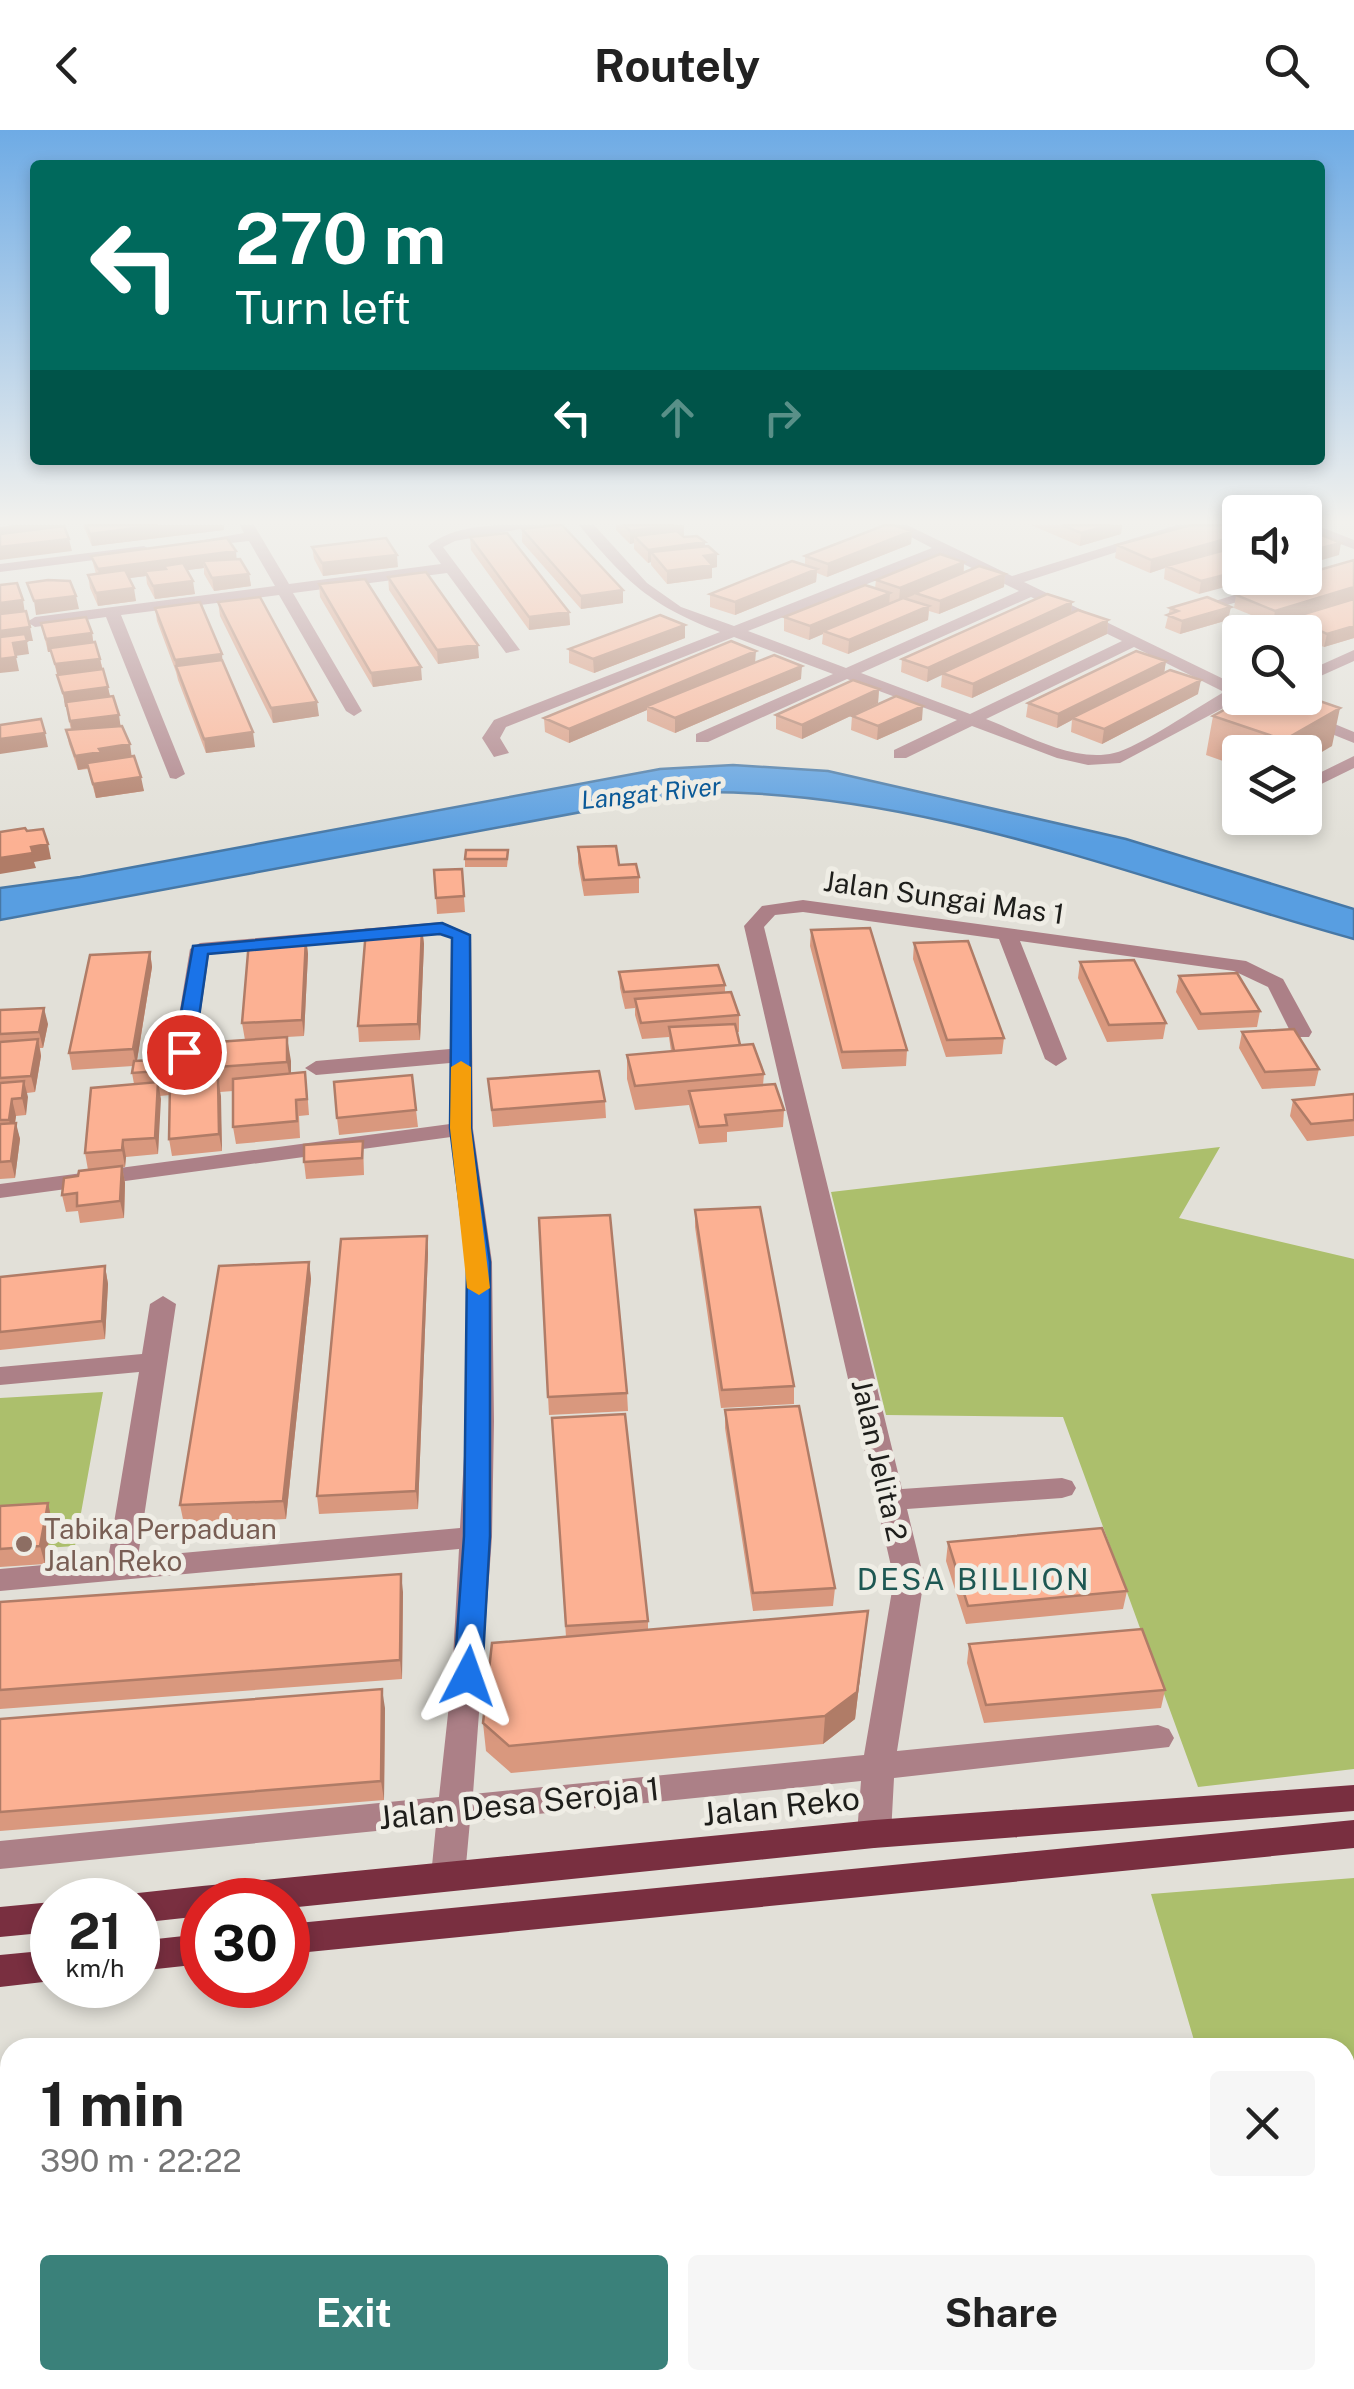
<!DOCTYPE html>
<meta charset="utf-8">
<style>
:root{--surface:#fff;--page:#f6f6f6;--text:#222;--muted:#767676;--accent:#3a817a}
body{margin:0;font-family:"Public Sans",sans-serif;background:var(--page);color:var(--text);height:100vh;display:flex;flex-direction:column;font-size:38px;white-space:nowrap}
*{box-sizing:border-box;margin:0}
p{font-size:32px;color:var(--muted)}
.icon{flex:none;width:55px;height:55px;fill:none;stroke:currentColor;stroke-width:2;stroke-linecap:round;stroke-linejoin:round}
.map{position:relative;flex:1;overflow:hidden}
.panel{position:absolute;left:0px;top:1908px;width:1355px;height:352px;display:flex;flex-direction:column;background:var(--surface);border-radius:30px 30px 0 0;box-shadow:0 5px 15px #0003}
.panel>*{flex:none}
.guide{position:absolute;left:30px;top:30px;width:1295px;height:305px;border-radius:10px;box-shadow:0 5px 15px #0003;background:#00695c;color:#fff;overflow:hidden}
.buttons{position:absolute;left:1222px;top:365px;display:grid;gap:20px}
.buttons a{display:grid;place-items:center;width:100px;height:100px;border-radius:10px;background:var(--surface);box-shadow:0 5px 15px #0003;font-size:50px}
.speed{position:absolute;left:30px;top:1748px;display:flex;gap:20px;font-size:50px;font-weight:700;text-align:center}
.speed>*{display:grid;place-content:center;width:130px;height:130px;border-radius:50%;background:var(--surface);box-shadow:0 5px 15px #0003;line-height:1}
.speed small{font-size:25px;font-weight:400}
.speed .limit{border:15px solid #d22;background:#fff;color:#111}
.pin{position:absolute;display:grid;place-items:center;width:85px;height:85px;color:#fff;margin:-42px;border:5px solid #fff;border-radius:50%;box-shadow:0 2px 10px #0007}
.me{position:absolute;width:110px;margin:-55px;rotate:4deg;stroke-linejoin:round;filter:drop-shadow(0 0 8px #0008)}
.turn{display:flex;align-items:center;gap:35px;height:210px;padding:0 40px;font-size:45px}
.turn .icon{width:130px;height:130px;stroke-width:2.5}
.turn b{display:block;font-size:70px;line-height:85px}
.lanes{display:flex;align-items:center;height:95px;padding:0 40px;background:#0003;justify-content:center;gap:50px;direction:ltr}
.lanes .off{opacity:.35}
.round{display:grid;place-items:center;flex:none;width:105px;height:105px;border-radius:10px;background:var(--page)}
.summary{display:flex;align-items:center;justify-content:space-between;height:170px;padding:0 40px}
h1{font-size:60px;font-weight:700;line-height:75px}
.action{display:flex;gap:20px;margin-top:auto;padding:20px 40px}
.action a{flex:1;height:115px;border-radius:10px;background:var(--accent);color:#fff;font-size:40px;font-weight:700;line-height:115px;text-align:center}
.action a+a{background:var(--page);color:var(--text)}
header{display:flex;justify-content:space-between;align-items:center;height:130px;padding:0 40px;background:var(--surface);font-size:45px;font-weight:700}
.map>svg:first-child{display:block}
</style>
<header><svg class="icon" aria-label="back" viewBox="0 0 24 24"><path d="M15 5l-7 7 7 7"/></svg>Routely<svg class="icon" aria-label="search" viewBox="0 0 24 24"><circle cx="10" cy="10" r="6"/><path d="M15 15l6 6"/></svg></header>
<div class="map">
<svg width="1354" height="2259" viewBox="0 0 1354 2259">
<rect width="100%" height="100%" fill="#e2e0d8"/>
<path fill="#acbf6c" d="M1220,1017L1179,1088L1354,1129V1639L1198,1657L1063,1287L886,1285L831,1062Z
M103,1262L75,1416L0,1421V1268Z
M1354,1748V2034L1345,2037V1918L1196,1917L1151,1764Z"/>
<path fill="#589ee1" stroke="#4778a6" stroke-width="2.5" d="M733,635L828,641L1126,709L1354,779V809C1136,749 919,658 689,662L0,790V758L80,747L660,639Z"/>
<g fill="none" stroke-linecap="round" stroke-linejoin="round">
<path fill="#ac8087" fill-rule="evenodd" d="M240,395H254L289,454L441,434L428,416C456,392 506,395 541,395L455,411L443,417L520,520L506,523L447,443L293,463L362,581L354,586L346,581L279,465L121,485L185,644L176,649L170,648L106,487L35,497L27,492L35,487L275,456L249,411L194,417L187,413L244,403Z
M579,395H594L647,453L681,477L734,496L932,418L888,395H907L1012,446L1177,395H1200L1024,452L1240,557L1242,568L1120,633L1088,635L1057,628L972,596L906,628H894V620L957,590L847,549L708,612H696V604L833,544L734,507L506,597L500,608L509,623L494,627L482,608L494,590L720,502C651,476 626,452 579,395ZM943,424L1019,461L846,538L748,501ZM1031,467L1122,511L970,584L861,543ZM1134,517L1224,562C1199,576 1138,618 1114,623C1073,633 1023,603 986,589Z
M1305,395H1316L1354,410V419L1305,401Z
M144,416L151,420L149,423L0,442V434Z
M1305,444L1311,448L1309,451L1210,480L1202,475L1290,448H1305Z
M1354,520V531L1305,553V542Z
M1308,583L1354,602V613L1302,592L1300,588Z
M1354,626V638L1305,662V650Z
M803,770L1246,831L1283,849L1312,902L1309,907H1293L1268,857L1234,841L1020,811L1067,929L1056,936L1045,929L999,809L803,782L775,785L764,797L902,1359L1062,1348L1072,1351L1076,1358L1072,1365L1062,1368L907,1379L924,1449L897,1621L1158,1595L1169,1599L1174,1608L1169,1617L894,1648L891,1704L886,1714L874,1718L862,1714L857,1704L861,1651L470,1691L465,1746L460,1756L448,1760L436,1756L431,1746L436,1695L0,1739V1711L439,1667L452,1547L459,1419L0,1461V1439L108,1429L139,1242L0,1255V1237L142,1224L150,1174L163,1166L176,1174L138,1427L460,1398L466,1291V1132L451,1007L0,1068V1054L450,994V933L316,945L305,938L316,931L450,919L451,808L440,804L209,824L195,922L184,929L173,922L190,819L200,813L442,792L471,805L473,999L492,1132L494,1291L492,1407L473,1664L864,1625L894,1449L744,796L762,776Z"/>
<path fill="#792f40" fill-rule="evenodd" d="M1354,1655V1681L874,1718L288,1778V1770H202V1786L138,1793V1770H125L138,1763L202,1756L874,1690Z
M1354,1690V1718L288,1824V1794Z
M52,1772V1802L0,1807V1777Z
M202,1804V1834L138,1841V1811Z
M52,1820V1851L0,1857V1825Z"/>
<g stroke="#41413d" stroke-width="15">
<path id="rail" d="M1345,2092L1354,2090
M1345,2134L1354,2132
M1345,2193L1354,2190
M1345,2237L1354,2234
M593,2259L660,2250
M840,2259L884,2250
M1078,2259L1118,2250
M1273,2259L1303,2250"/>
</g>
<use href="#rail" stroke="#efede5" stroke-width="11" stroke-dasharray="32" stroke-linecap="butt"/>
</g>
<path fill="#d9987e" d="M83,395H224V400L92,416Z
M616,395H684L683,407L705,412V416L717,437L712,438V448L667,454L651,435V432L648,433L634,419V413L630,414L616,400Z
M1031,395H1122L1121,404L1080,416Z
M1240,395L1199,464L1164,449L1165,438L1150,443L1115,428L1117,415Z
M522,399L623,460V473L581,479L522,412Z
M912,401L911,414L827,447L817,443L816,452L735,485L710,477V464L805,435V426Z
M470,407L569,482L570,495L529,500L471,420Z
M312,417L398,437L323,446L314,429Z
M91,426L237,429L249,444L251,456L214,461L204,444V438L187,440L195,464L155,469L147,454L146,446L129,448L136,471L98,476L90,458L88,445L96,444Z
M1354,430V508L1324,517L1305,509V502L1288,501L1291,489L1273,494L1234,478L1236,465Z
M964,432V443L1005,444L1004,457L939,484L929,481L928,490L848,524L822,514L823,504L809,510L784,501V487L875,458L876,450Z
M388,447L479,528L438,534L389,460Z
M319,454L422,550L373,557L320,467Z
M218,472L319,586L273,593L220,486Z
M1072,472L1071,484L1108,490L1107,504L972,568L941,557L942,544L927,552L901,542L902,529Z
M155,478L222,530L255,617L206,623L178,550L176,542L157,491Z
M1170,478L1228,490L1180,504L1165,498Z
M41,493L92,503L93,512L100,529L110,566L144,661L96,668L88,639L78,640L69,614L66,600H71L66,576L51,522H48Z
M685,508L594,543L569,533V519Z
M1166,531L1164,542L1198,564L1102,614L1071,602L1072,590L1057,598L1026,587L1028,573Z
M755,532L801,549L675,603L647,591V580L569,613L545,602L544,588Z
M879,559L878,573L802,609L776,599V585Z
M852,586L922,590L877,610L851,600Z
M1213,586L1332,616L1305,622H1240V637L1206,625Z
M578,717L619,735L639,747V763L584,766L578,733Z
M508,727L507,737H465V729Z
M462,739L465,782L437,784L434,740Z
M422,798L424,814L420,910L359,912L358,896Z
M811,800L907,920L906,936L842,939L810,816Z
M306,808L308,824L304,906L287,907L291,944L307,959L309,985L299,986L300,1008L236,1014L233,997V961L220,962L222,1021L172,1026L169,1009L170,965L160,966L158,1024L126,1027L125,1037H122L125,1053L124,1088L80,1093L78,1081L66,1082L62,1065L78,1046L88,1040L85,1023L134,954L132,943L133,936L72,940L69,923L150,822L152,837L137,931L154,930L174,922L245,910L242,893Z
M914,813L1004,908L1002,924L946,927L913,829Z
M1080,832L1166,893L1163,909L1107,912L1078,848Z
M619,842L725,855V862L739,885V902H737L740,915L764,944L763,955L784,980L783,997L727,1002V1012L699,1014L689,975L635,980L627,949V925L671,921L669,907L642,909L635,885V878L625,879L620,858Z
M1179,846L1260,881L1257,897L1198,900L1176,862Z
M0,880L48,894L43,918H40L41,926L35,962L27,963L26,985L16,986L15,993L20,1009L15,1048L0,1049Z
M1242,902L1319,939L1315,956L1262,959L1239,918Z
M412,945L418,997L339,1005L337,988Z
M488,949L605,971L606,988L493,997Z
M1354,964V1006L1307,1011L1290,986L1293,970Z
M363,1011L364,1045L306,1049L304,1032Z
M695,1080L794,1256V1274L721,1278L695,1097Z
M539,1088L627,1263L628,1281L549,1285Z
M427,1106L428,1123L418,1379L319,1384L317,1366Z
M309,1132L311,1149L286,1389L184,1394L180,1375Z
M105,1136L108,1154L105,1209L0,1220V1147Z
M725,1280L835,1458L833,1476L753,1481L725,1298Z
M552,1288L648,1491V1500L868,1481L855,1589L823,1614L511,1643L486,1621L483,1593L566,1507Z
M0,1376L52,1391L45,1434L0,1437Z
M948,1412L1127,1461L1123,1479L966,1494L946,1431Z
M403,1462L402,1549L0,1579V1472Z
M969,1514L1165,1560L1161,1578L984,1593L967,1533Z
M385,1578L384,1670L0,1701V1589Z
M0,1944L10,1947V2165L0,2166Z"/>
<path fill="#b07c67" d="M15,395H60L61,402L0,410V397Z
M158,395H224V400L92,416L90,404Z
M674,395H684V406L640,412L634,406V413L630,414V401Z
M1110,395H1122L1121,404L1080,416L1081,403Z
M912,401L911,414L827,447L828,434Z
M1240,405V417L1166,436L1165,438L1150,443L1151,430Z
M69,409L72,421L0,430V417Z
M705,412V425L651,422V432L648,433V420Z
M1341,413L1339,425L1305,435V422Z
M236,421L237,433L203,431L204,438L165,443L145,441L146,446L100,452L98,439Z
M717,424V437L712,438V448L667,454V441L704,426Z
M397,425L398,437L323,446L322,433Z
M964,432L963,444L915,463L914,465L899,471L900,458Z
M817,439L816,452L735,485V472Z
M1240,441V448H1259L1199,464L1201,451Z
M249,444L251,456L214,461L212,448Z
M1005,444L1004,457L939,484L940,471Z
M193,451L195,464L155,469L153,456Z
M1354,457V470L1273,494L1275,481Z
M134,458L136,471L98,476L96,463Z
M623,460V473L581,479V466Z
M890,463L889,476L823,501V504L809,510L810,496Z
M76,466L79,479L36,485L34,471Z
M23,470L25,483L0,487V473Z
M1072,472L1071,485L927,552L928,538Z
M929,476L928,490L848,524L849,510Z
M1231,477L1228,490L1180,504L1182,491Z
M569,482L570,495L529,500V487Z
M1108,490L1107,504L972,568L973,554Z
M685,495V508L594,543L593,529Z
M1354,496V508L1324,517L1327,504Z
M30,497L33,511H27L29,524L15,526L0,515V501Z
M92,503L94,517L48,522L46,509Z
M478,515L479,528L438,534L437,520Z
M756,521L755,534L647,576V580L569,613V599Z
M222,524L223,537L176,538L175,530Z
M16,527L19,541L0,543V529Z
M100,529L103,542L58,548L55,534Z
M1166,531L1164,544L1072,588V590L1057,598L1058,584Z
M802,536L801,549L675,603V588Z
M421,537L422,550L373,557L371,543Z
M1201,550L1198,564L1102,614L1104,599Z
M108,557L111,571L65,577L63,563Z
M879,559L878,573L802,609V595Z
M317,572L319,586L273,593L271,578Z
M923,576L922,590L877,610L878,596Z
M1340,578L1332,616L1305,632V622H1281L1284,610Z
M119,585L121,599L73,606L70,591Z
M253,602L255,617L206,623L204,609Z
M45,603L48,617L0,624V609Z
M130,614L132,629L78,640L75,626L99,619Z
M141,647L144,661L96,668L93,654Z
M48,714L51,729L34,732L36,738L0,744V728L31,717Z
M422,798L424,814L420,910L418,894Z
M306,808L308,824L304,906L302,890Z
M150,822L152,837L136,936L133,919Z
M44,878L48,894L43,918L39,902Z
M287,907L291,931V957L287,932Z
M38,909L41,926L35,962L31,946Z
M218,949L221,966L222,1021L219,1004Z
M24,951L28,967L26,985L22,968Z
M158,952L161,969L158,1024L155,1008Z
M12,969L16,986L13,1006L9,990Z
M16,993L20,1009L15,1048L11,1031Z
M123,1010L126,1027L125,1037L122,1020Z
M122,1036L125,1053L124,1088L120,1071Z
M427,1106L428,1123L418,1379L416,1361Z
M309,1132L311,1149L286,1389L283,1371Z
M105,1136L108,1154L105,1209L102,1191Z
M48,1373L52,1391L45,1434L40,1416Z
M401,1444L403,1462L402,1549L400,1530Z
M868,1481L855,1589L823,1614L825,1586Z
M382,1559L385,1578L384,1670L381,1651Z
M10,2129V2153L4,2139Z"/>
<path fill="#fcb193" stroke="#b07c67" stroke-width="2.5" d="M86,395H158L90,404Z
M555,395H562L623,460L581,466L522,399Z
M624,395H674L630,401Z
M885,395H893L912,401L828,434L805,426Z
M1062,395H1110L1081,403Z
M1191,395H1240V405L1151,430L1117,415Z
M64,396L69,409L0,417V404Z
M1305,398L1341,413L1305,422Z
M677,401L684,407L697,406L705,412L648,420L634,406Z
M507,403L569,482L529,487L470,407Z
M227,408L236,421L98,439L91,426Z
M386,408L397,425L322,433L312,417Z
M708,416L717,424L704,426L712,435L667,441L651,422Z
M1240,416V441L1201,451L1166,436Z
M940,424L964,432L900,458L876,450Z
M240,429L249,444L212,448L203,431Z
M1354,430V457L1275,481L1236,465L1295,448H1305V444Z
M792,431L817,439L735,472L710,464Z
M183,433L193,451L153,456L145,441L166,439L164,436Z
M979,436L1005,444L940,471L915,463Z
M125,440L134,458L96,463L88,445Z
M426,442L478,515L437,520L388,447Z
M365,449L421,537L371,543L319,454Z
M48,450L70,451L76,466L34,471L27,453Z
M17,453L23,470L0,473V455Z
M865,455L890,463L810,496L784,487Z
M1047,464L1072,472L928,538L902,529Z
M260,467L317,572L271,578L218,472Z
M1207,467L1231,477L1182,491L1167,485L1178,481L1170,478Z
M903,468L929,476L849,510L823,501Z
M1354,469V496L1327,504L1291,488Z
M200,472L222,524L175,530L155,478Z
M1078,480L1108,490L973,554L942,543Z
M26,481L30,497L0,501V484Z
M660,485L685,495L593,529L569,519Z
M86,487L92,503L46,509L41,493Z
M25,504L27,511L13,513L16,527L0,529V507Z
M731,511L756,521L569,599L544,588Z
M95,512L100,529L55,534L50,518Z
M1136,521L1166,531L1058,584L1028,573Z
M774,525L802,536L675,588L647,576Z
M222,530L253,602L204,609L176,536Z
M103,539L108,557L63,563L57,545Z
M1170,540L1201,550L1104,599L1072,588Z
M853,550L879,559L802,595L776,585Z
M113,566L119,585L70,591L66,572Z
M896,566L923,576L878,596L852,586Z
M1305,566L1340,578L1284,610L1213,586L1246,568Z
M41,589L45,603L0,609V595Z
M122,596L130,614L99,619L101,622L75,626L66,600Z
M134,626L141,647L93,654L87,633Z
M25,698L27,701L43,699L48,714L31,717L33,723L0,728V702Z
M616,716L619,735L636,734L639,747L584,750L578,717Z
M466,720H508L507,729H465Z
M462,739L464,766L436,768L434,740Z
M422,798L418,894L358,896L366,800Z
M870,798L907,920L842,922L811,800Z
M306,808L302,890L242,893L249,811Z
M968,811L1004,908L947,910L914,813Z
M150,822L133,919L69,923L90,825Z
M1134,830L1166,893L1109,895L1080,832Z
M718,835L725,855L624,862L619,842Z
M1237,843L1260,881L1201,884L1179,846Z
M731,862L739,885L641,893L635,869Z
M44,878L39,902L0,904V880Z
M735,894L740,915L674,921L669,897Z
M1294,899L1319,939L1265,942L1242,902Z
M287,907V932L132,943L134,931L154,930V924L174,922V915Z
M38,909L31,946L0,948V912Z
M753,914L764,944L635,956L627,925Z
M599,941L605,971L492,980L488,949Z
M305,942L307,969L296,970L297,991L233,997V949Z
M412,945L416,980L337,988L334,952Z
M218,949L219,1004L169,1009L170,954Z
M24,951L22,968L12,969L9,990H0V953Z
M158,952L155,1008L123,1010L122,1020L85,1023L91,958Z
M775,954L784,980L725,985L727,995L699,997L689,961Z
M1354,964V990L1311,994L1293,970Z
M16,993L11,1031L0,1032V994Z
M363,1011L362,1028L304,1032V1015Z
M122,1036L120,1071L77,1076V1063L62,1065L64,1048L78,1046L79,1041Z
M760,1077L794,1256L722,1260L695,1080Z
M610,1085L627,1263L548,1267L539,1088Z
M427,1106L416,1361L317,1366L341,1109Z
M309,1132L283,1371L180,1375L219,1136Z
M105,1136L102,1191L0,1202V1147Z
M799,1276L835,1458L753,1463L725,1280Z
M625,1284L648,1491L566,1496L552,1288Z
M48,1373L40,1416L0,1419V1376Z
M1102,1398L1127,1461L968,1476L948,1412Z
M401,1444L400,1530L0,1560V1472Z
M868,1481L857,1562L825,1586L509,1616L483,1593L492,1513Z
M1142,1499L1165,1560L986,1575L969,1514Z
M382,1559L381,1651L0,1682V1589Z
M0,1944L10,1947V2094L0,2091Z
M0,2098L10,2101V2129L4,2139H0Z"/>
<linearGradient id="sky" x2="0" y2="1"><stop stop-color="#6eabe5"/><stop offset="0.55" stop-color="#f2f1ed"/><stop offset="1" stop-color="#f2f1ed" stop-opacity="0"/></linearGradient>
<rect width="1354" height="712" fill="url(#sky)"/>
<path fill="#1a73e8" stroke="#114b97" stroke-width="2.5" d="M442,793L470,805L471,998L490,1132V1406L482,1546L478,1554L468,1557L458,1554L454,1546L464,1406L467,1132L450,998L452,808L440,804L208,824L194,922L184,928L174,922L193,816Z"/>
<path fill="#f59e0b" d="M461,931L471,937V998L490,1158L479,1165L467,1158L450,998L451,937Z"/>
<circle fill="#8d6e63" stroke="#efede5" stroke-width="4" cx="24" cy="1414" r="10"/>
<g text-anchor="middle" dominant-baseline="central" stroke-width="10" stroke-linejoin="round" paint-order="stroke">
<g font-size="25" font-style="italic" fill="#0b5a98" stroke="#efede5">
<text transform="translate(651 663) rotate(-6)">Langat River</text>
</g>
<g font-size="28" fill="#1e1e1b" stroke="#efede5">
<text transform="translate(944 767) rotate(8)">Jalan Sungai Mas 1</text>
<text transform="translate(880 1330) rotate(77)">Jalan Jelita 2</text>
</g>
<g font-size="28" fill="#785e54" stroke="#efede5" text-anchor="start">
<text x="44" y="1398">Tabika Perpaduan<tspan x="44" dy="32">Jalan Reko</tspan></text>
</g>
<g font-size="30" letter-spacing="2.5" fill="#1e5853" stroke="#efede5">
<text x="974" y="1449">DESA BILLION</text>
</g>
<g font-size="32" fill="#1e1e1b" stroke="#efede5">
<text transform="translate(519 1673) rotate(-6)">Jalan Desa Seroja 1</text>
<text transform="translate(781 1676) rotate(-6)">Jalan Reko</text>
</g>
</g>
</svg>
<div class="buttons">
<a><svg class="icon" aria-label="sound" viewBox="0 0 24 24"><path d="M4 9h4l5-4v14l-5-4H4zM17 9q2 3 0 6"/></svg></a>
<a><svg class="icon" aria-label="search" viewBox="0 0 24 24"><circle cx="10" cy="10" r="6"/><path d="M15 15l6 6"/></svg></a>
<a><svg class="icon" aria-label="layers" viewBox="0 0 24 24"><path d="M12 4l9 5-9 5-9-5zM3 14l9 5 9-5"/></svg></a>
</div>
<div class="speed"><div>21<small>km/h</small></div><div class="limit">30</div></div>
<div class="pin" style="left:184px;top:922px;background:#d93025"><svg class="icon" aria-label="arrive" viewBox="0 0 24 24"><path d="M6 21V4h12l-3 4 3 4H6"/></svg></div>
<svg class="me" style="left:468px;top:1546px" viewBox="-20 -20 40 40"><path d="M0-17L14 15 0 8-14 15z" fill="#1a73e8" stroke="#fff" stroke-width="4"/></svg>
<div class="guide">
<div class="turn"><svg class="icon" aria-label="left" viewBox="0 0 24 24"><path d="M17 20v-9H6M10 6l-5 5 5 5"/></svg><div><b>270 m</b>Turn left</div></div>
<div class="lanes"><svg class="icon" aria-label="left" viewBox="0 0 24 24"><path d="M17 20v-9H6M10 6l-5 5 5 5"/></svg><svg class="icon off" aria-label="ahead" viewBox="0 0 24 24"><path d="M12 20V5M6 11l6-6 6 6"/></svg><svg class="icon off" aria-label="right" viewBox="0 0 24 24"><path d="M7 20v-9h11M14 6l5 5-5 5"/></svg></div>
</div>
<section class="panel">
<div class="summary"><div><h1>1 min</h1><p>390 m · 22:22</p></div><a class="round"><svg class="icon" aria-label="close" viewBox="0 0 24 24"><path d="M6 6l12 12M18 6L6 18"/></svg></a></div>
<div class="action"><a>Exit</a><a>Share</a></div>
</section>
</div>
